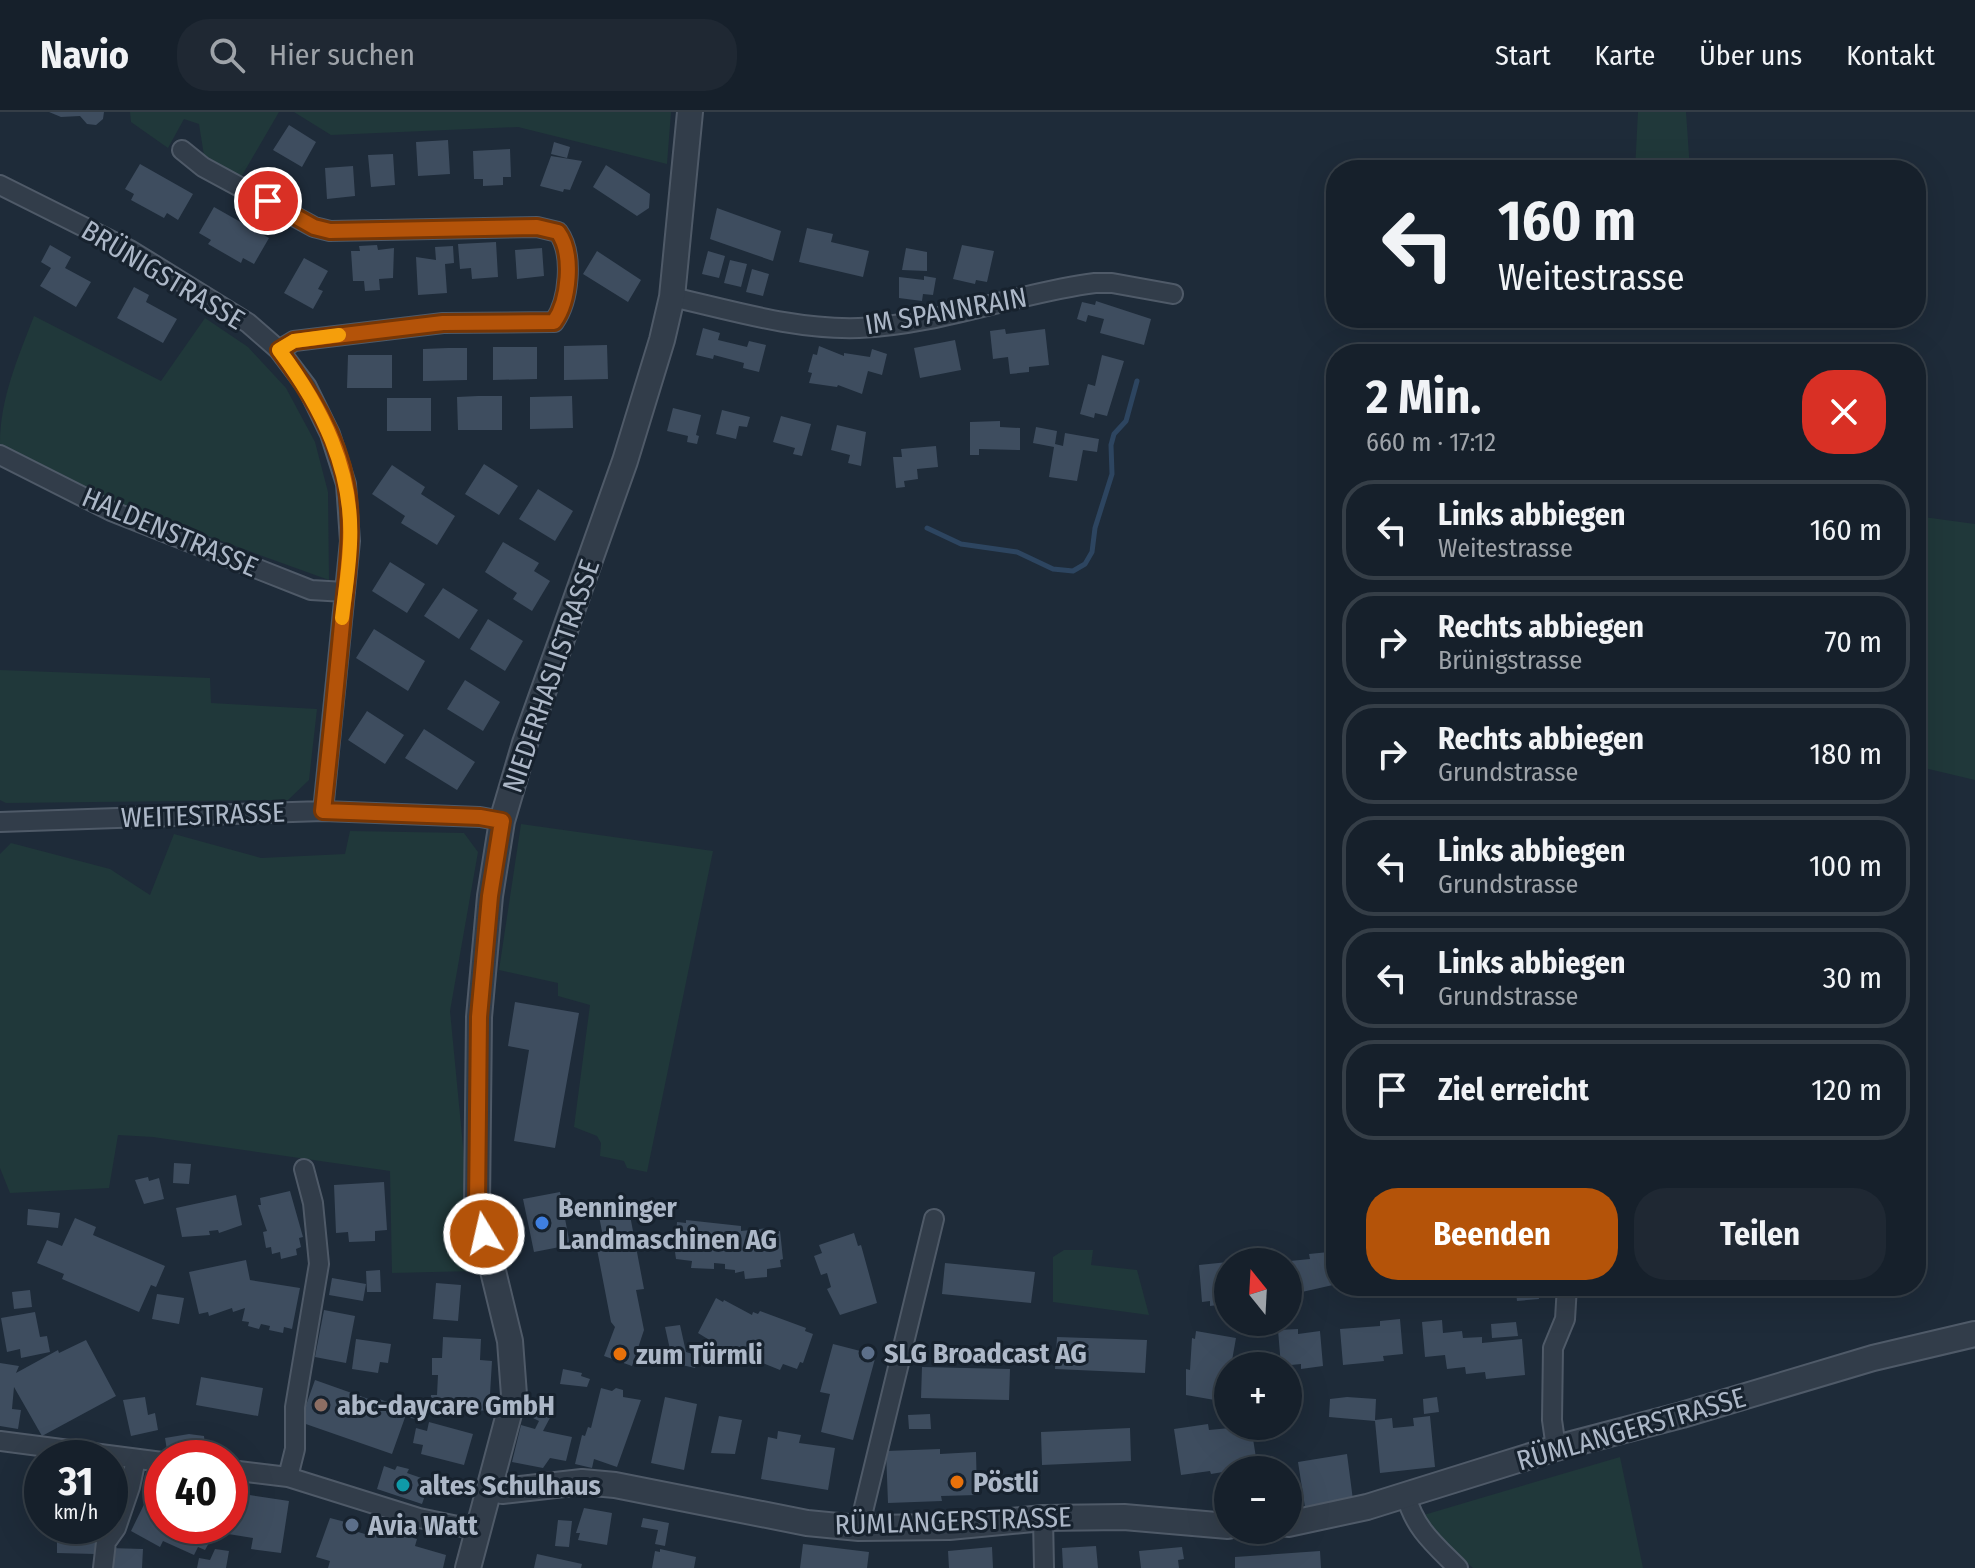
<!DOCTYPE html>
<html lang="de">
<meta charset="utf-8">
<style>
:root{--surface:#16202b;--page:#1f2833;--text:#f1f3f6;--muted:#9ea3a9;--line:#353e47;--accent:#b45309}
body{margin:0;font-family:"Fira Sans Condensed",sans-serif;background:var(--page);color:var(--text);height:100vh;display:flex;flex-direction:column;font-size:30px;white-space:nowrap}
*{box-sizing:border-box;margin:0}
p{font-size:26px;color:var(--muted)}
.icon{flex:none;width:44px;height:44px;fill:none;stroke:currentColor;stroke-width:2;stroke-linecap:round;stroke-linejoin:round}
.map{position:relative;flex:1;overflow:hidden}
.drawer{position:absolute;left:1326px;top:232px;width:600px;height:952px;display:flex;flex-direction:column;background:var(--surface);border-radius:32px;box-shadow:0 8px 32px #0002,0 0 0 2px var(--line)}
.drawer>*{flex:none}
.guide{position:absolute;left:1326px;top:48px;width:600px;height:168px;border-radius:32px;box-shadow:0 8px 32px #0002,0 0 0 2px var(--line);background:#16202b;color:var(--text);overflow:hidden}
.needle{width:52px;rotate:342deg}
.tools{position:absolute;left:1214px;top:1136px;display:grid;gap:16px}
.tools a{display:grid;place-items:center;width:88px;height:88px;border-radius:50%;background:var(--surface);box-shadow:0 8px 32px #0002,0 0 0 2px var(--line);font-size:40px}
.speed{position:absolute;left:24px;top:1328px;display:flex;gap:16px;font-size:40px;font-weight:700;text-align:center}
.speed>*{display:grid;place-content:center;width:104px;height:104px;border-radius:50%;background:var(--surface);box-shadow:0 8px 32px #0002,0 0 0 2px var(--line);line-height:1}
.speed small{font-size:20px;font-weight:400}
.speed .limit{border:12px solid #d22;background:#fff;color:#111}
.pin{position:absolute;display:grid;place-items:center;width:68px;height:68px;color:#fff;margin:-34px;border:4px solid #fff;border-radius:50%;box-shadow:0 2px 8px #0007}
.me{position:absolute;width:88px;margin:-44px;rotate:351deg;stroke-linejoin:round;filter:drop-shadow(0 0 6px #0008)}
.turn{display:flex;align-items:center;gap:28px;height:168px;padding:0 40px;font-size:36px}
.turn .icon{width:104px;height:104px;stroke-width:2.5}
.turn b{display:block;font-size:56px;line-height:68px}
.round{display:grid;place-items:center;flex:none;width:84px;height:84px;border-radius:32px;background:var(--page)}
.summary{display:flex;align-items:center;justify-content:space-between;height:136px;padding:0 40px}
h1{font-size:48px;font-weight:700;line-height:60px}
.button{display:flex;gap:16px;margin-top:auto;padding:16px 40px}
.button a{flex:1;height:92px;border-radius:32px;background:var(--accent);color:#fff;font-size:32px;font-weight:700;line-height:92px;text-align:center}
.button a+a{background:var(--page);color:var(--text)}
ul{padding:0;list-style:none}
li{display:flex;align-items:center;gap:24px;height:100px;margin:0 16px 12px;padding:0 24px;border:4px solid var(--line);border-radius:32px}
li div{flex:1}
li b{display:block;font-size:30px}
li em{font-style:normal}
header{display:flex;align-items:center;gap:48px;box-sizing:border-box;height:112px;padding:0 40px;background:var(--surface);border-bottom:2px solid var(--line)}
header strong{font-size:38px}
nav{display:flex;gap:44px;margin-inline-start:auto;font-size:28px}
.search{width:560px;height:72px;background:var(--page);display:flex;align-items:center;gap:20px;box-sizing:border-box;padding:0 28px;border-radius:32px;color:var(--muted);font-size:30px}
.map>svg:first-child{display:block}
</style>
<header>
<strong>Navio</strong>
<div class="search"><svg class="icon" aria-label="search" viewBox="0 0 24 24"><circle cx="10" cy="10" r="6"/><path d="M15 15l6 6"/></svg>Hier suchen</div>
<nav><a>Start</a><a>Karte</a><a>Über uns</a><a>Kontakt</a></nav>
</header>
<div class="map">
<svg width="1975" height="1456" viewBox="0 0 1975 1456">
<rect width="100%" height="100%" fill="#1e2b39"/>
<path fill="#20383a" d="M130,0H279L240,67L205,50L199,12L184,7L168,36L131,10Z
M294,0H671L667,52L518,15L331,23Z
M1638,0H1686L1690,58H1635Z
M34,204L161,269L205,206L248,235L286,276L315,330L328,380L329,468L116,391L0,332C0,286 18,246 34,204Z
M1916,404L1975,412V668L1916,654Z
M0,558L210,566L211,591L317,597L309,668L288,688L6,691L0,688Z
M521,712L713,739L647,1060L627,1056L624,1049L600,1044L601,1031L597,1024L574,1015L590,893L558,884V871L499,858Z
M350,719L464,721L478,740L450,899L475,1159L392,1161L390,1059L153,1025L118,1023L109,1076L10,1081L0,1056V742L11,731L110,757L150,783L174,722L261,746L345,742Z
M1064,1138H1093L1091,1153L1137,1158L1149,1203L1053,1190V1145Z
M1620,1345L1643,1456H1473L1417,1405Z"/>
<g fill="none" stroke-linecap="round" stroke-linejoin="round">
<path stroke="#2d4560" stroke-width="5" d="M927,416L961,432L1017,440L1053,457L1073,459L1085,452L1092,440L1095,416L1112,362L1111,333L1114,322L1126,309L1137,269"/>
</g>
<path fill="#3e4d5f" d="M49,0H104L103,7L96,13L87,12L80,4L61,5Z
M289,13L316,30L302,55L273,38Z
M448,28L450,62L418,64L416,30Z
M554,30L570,35L567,46L551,42Z
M510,37L511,65H503V73L483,74V67H474L473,39Z
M393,42L395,73L371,75L368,43Z
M551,44L582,49L570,78L564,77L563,80L540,74Z
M140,52L193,82L178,108L167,101L164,106L131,88L134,82L125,77Z
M606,53L650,82L649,96L637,104L593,75Z
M353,54L355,84L327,87L325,56Z
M214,95L269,126L254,152L243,146L241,151L208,132L211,128L199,121Z
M717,96L781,119L773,149L710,127Z
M807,116L833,122L831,130L869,139L863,165L799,150Z
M496,130L498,165L472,167L471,156L460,157L458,132Z
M50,133L71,145L65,156L91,170L76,195L40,174L51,156L41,150Z
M377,133L378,138L394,136L393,166L379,167L380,178L365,179L364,169H353L351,139H360L359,134Z
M962,133L994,139L987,170L976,168L975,172L953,167Z
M453,134L454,151L445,152L447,181L418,183L416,145L436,148L435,135Z
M542,136L544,164L517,167L515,138Z
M906,136L927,140V159L902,158Z
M597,139L641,168L628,190L583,162Z
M708,139L725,144L719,166L702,162Z
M304,146L328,159L318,177L323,179L313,197L284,181Z
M730,148L747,152L741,175L724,171Z
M752,157L769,162L763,184L746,180Z
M924,164L936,166L933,183L923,182L922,189L899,186V165L924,168Z
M134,175L149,183L146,190L177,207L163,231L117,206Z
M1096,189L1151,207L1144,233L1100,221L1104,207L1088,203L1086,210L1077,207L1082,190L1095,193Z
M703,216L720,221L718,228L747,235L749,229L766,233L759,260L743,256L744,251L714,243L713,247L696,243Z
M1005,217L1006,222L1045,217L1049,253L1029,255V260L1010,262L1008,245L993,247L990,219Z
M955,228L961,258L920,266L914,236Z
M607,233L608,267L564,268V234Z
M819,234L844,244V241L870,245L872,237L887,242L882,263L868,259L862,282L838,273L837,275L809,271L812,261L808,260L813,242L817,243Z
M493,235H537V267L493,268Z
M448,236H467V268L423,269V237Z
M348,243H392V276H347Z
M1102,243L1124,249L1107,304L1095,301L1094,306L1080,302L1088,272L1095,274Z
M478,284H502V318H458L457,285Z
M572,284L573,316L530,317V285Z
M387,286H431V319H387Z
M673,296L701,303L696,323L699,324L697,332L687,330L688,324L667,319Z
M722,298L750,305L747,315L739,314L736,327L716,322Z
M781,304L811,312L802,344L793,342L795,336L773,330Z
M1000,309V315L1020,316V338L979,337V343H970V310Z
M837,313L866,320L861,354L848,351L850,343L831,338Z
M1036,315L1057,319L1055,332L1063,334L1065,321L1099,327L1097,340L1083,338L1077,369L1049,365L1054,335L1033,331Z
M936,334L938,355L917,357L918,367L904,369L905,375L896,376L893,345H902L901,337Z
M484,352L518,374L499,403L465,382Z
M392,353L425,375L421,382L455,404L437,433L401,411L405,404L372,382Z
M538,377L573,399L555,429L519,407Z
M503,430L539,451L534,459L550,469L532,499L513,487L517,481L485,460Z
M390,450L425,472L407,501L372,479Z
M443,476L478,498L459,527L424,504Z
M488,507L523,529L505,559L470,537Z
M374,517L425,549L408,579L356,546Z
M465,568L500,590L483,619L447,597Z
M367,599L404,623L385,652L348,628Z
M424,617L475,650L457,678L405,646Z
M515,890L579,901L555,1036L514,1029L529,938L508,934Z
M174,1051L191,1052L189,1072L173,1071Z
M148,1065L149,1069L159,1066L164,1087L144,1092L135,1068Z
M384,1070L387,1118L375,1119V1129L349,1130L348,1120L336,1121L334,1073Z
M290,1079L303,1125L299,1126L301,1135L296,1137L297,1143L281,1147L280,1140L272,1142L271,1135L266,1136L263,1120L267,1119L258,1093H261L260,1086Z
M560,1080L570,1133L534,1140L523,1087Z
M236,1083L242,1113L219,1121L218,1118L209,1119L210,1123L182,1125L176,1096Z
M28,1097L60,1101L58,1116L27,1113Z
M629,1098L644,1177L636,1178L644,1218L632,1254L604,1244L615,1215L611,1210L596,1132L604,1130L599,1104Z
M75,1106L96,1115L93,1123L165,1154L156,1175L151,1173L139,1200L62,1167L64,1162L37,1151L47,1128L62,1134Z
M686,1108L741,1114V1119L770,1116L771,1120L780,1119L783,1147L780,1148L781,1155L767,1157V1165L745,1167L744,1159L735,1161V1158L725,1157V1152L714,1151V1157L691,1156L692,1149L676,1147L675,1140L677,1110L686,1111Z
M854,1121L858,1134L861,1133L877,1191L840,1203L827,1177L831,1175L827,1161L821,1163L814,1144L822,1141L819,1133Z
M1329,1140L1333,1173L1293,1182L1290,1149L1310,1147L1309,1142Z
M246,1148L250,1168L300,1176L292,1217L284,1215L283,1221L269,1218L270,1214L261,1212L259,1217L248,1214L249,1210L242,1209L245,1196L233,1200L232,1196L209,1204L208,1200L199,1202L189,1160Z
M1228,1150L1226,1192L1210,1194V1189L1202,1190L1199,1153Z
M945,1151L1035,1160L1031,1191L942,1182Z
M380,1158L381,1180H367L366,1159Z
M332,1166L366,1172L363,1189L329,1183Z
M436,1171L461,1173L458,1209L433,1207Z
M1470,1174H1537L1539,1187L1517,1189L1516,1180L1472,1185Z
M30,1178L32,1195L14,1197L12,1180Z
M157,1182L184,1186L179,1212L152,1207Z
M716,1186L723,1190L724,1188L752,1203L753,1200L758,1202L760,1199L806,1216L805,1219L813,1222L803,1251L800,1250L797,1257L783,1252L780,1258L760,1250L763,1244L751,1240L749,1245L731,1240L728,1244L709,1234L711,1229L698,1221Z
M324,1198L355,1204L346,1251L315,1245Z
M35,1200L40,1225L47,1224L50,1240L21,1246L20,1237L7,1240L1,1206Z
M1400,1207L1403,1242L1383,1244L1384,1249L1343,1253L1340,1217L1380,1214V1209Z
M1442,1208L1443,1221L1462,1219L1463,1226L1482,1225V1231L1522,1227L1525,1263L1486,1267L1485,1260L1466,1262L1465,1255L1447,1257L1445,1243L1425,1245L1422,1210Z
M1516,1210L1518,1224L1492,1226L1491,1212Z
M680,1213L686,1240L699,1244L695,1256L673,1251L665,1215Z
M1298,1217V1222L1320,1219L1323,1254L1301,1257V1252L1281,1254L1278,1218Z
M1196,1219L1236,1226L1231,1254H1228L1226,1290L1186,1283V1257L1190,1258L1192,1226L1195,1227Z
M443,1225L481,1227L480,1248L492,1249L489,1299L430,1295L431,1283H437L438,1263H432V1246H442Z
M1057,1225L1147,1228L1145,1261L1055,1257Z
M356,1227L391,1232L388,1251L380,1250L378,1261L352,1257Z
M86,1228L116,1284L42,1324L14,1275L12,1297L21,1298L18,1317L0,1314V1251L19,1254L16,1261L58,1238L59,1241Z
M833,1232L876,1243L853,1328L821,1320L830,1282L820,1280Z
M922,1255L1010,1257L1009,1288L921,1286Z
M563,1257L582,1261L581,1264L590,1267L587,1275L560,1272Z
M201,1265L263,1276L258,1304L196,1293Z
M315,1268L377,1290L379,1287L408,1297L392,1342L300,1310Z
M601,1276L612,1279L616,1276L623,1278V1285L641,1288L617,1355L594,1347L592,1356L575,1352L582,1323L585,1324L588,1315L591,1316Z
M145,1285L148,1303L155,1301L158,1318L131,1324L123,1288Z
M665,1285L697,1292L684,1358L651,1351Z
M1347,1285L1376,1287L1375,1308L1392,1306L1393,1316L1414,1314L1413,1306L1430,1304L1435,1355L1380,1361L1375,1309L1329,1305L1330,1287Z
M1437,1285L1439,1300L1424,1302L1423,1287Z
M412,1290L427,1291L425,1308L410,1306Z
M539,1295L552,1302L543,1319L572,1325L566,1349L550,1346L543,1356L512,1350L521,1313L535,1317L539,1309L533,1306Z
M930,1302L931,1317H909L908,1303Z
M719,1304L742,1308L735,1342L711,1341Z
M429,1310L473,1322L464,1353L421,1342L423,1333L413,1331L416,1316L427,1319Z
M1208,1312L1209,1318L1251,1314L1257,1352L1223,1360L1211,1362L1210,1359L1181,1363L1174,1317Z
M1130,1316L1131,1349L1042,1353L1041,1320Z
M778,1319L801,1323L799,1331L835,1336L828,1378L761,1367L768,1325L777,1327Z
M189,1322L204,1324L206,1344L188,1346V1342L168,1344L165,1326Z
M940,1337V1342L976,1340L977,1383L941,1384L942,1389L888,1391L886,1339Z
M1347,1342L1353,1388L1305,1395L1298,1350Z
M384,1354L395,1358L397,1354L409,1357L407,1361L430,1369L422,1392L377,1377Z
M158,1364L162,1367V1414H210L209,1417L215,1420L205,1438L198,1435L194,1443L163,1429L160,1435L131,1419Z
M230,1380L289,1389L281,1441L251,1437L253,1426L222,1421L223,1414H230Z
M584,1396L612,1401L607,1433L578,1428L580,1421H576Z
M330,1406L357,1413L355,1419L368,1423L371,1414L417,1427L415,1434L446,1443L443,1456H328L330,1449L316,1445Z
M643,1406L669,1411L665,1434L655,1432L658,1418L641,1415Z
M558,1408L572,1409L569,1435L555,1434Z
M43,1414H96L95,1442L57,1441V1423H43Z
M803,1432L869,1440L867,1456H800Z
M1096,1434L1098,1456H1063L1062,1436Z
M992,1435L993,1456H949L948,1439Z
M1182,1435L1184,1447L1178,1448L1179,1456H1141L1139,1439Z
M109,1436L143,1437L142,1456H109Z
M215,1437L229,1439L226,1456H197L199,1446L210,1448Z
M660,1437L696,1445L694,1456H652L655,1439L660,1440Z
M1320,1439L1321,1456H1235V1445Z
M537,1442L582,1452L581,1456H534Z"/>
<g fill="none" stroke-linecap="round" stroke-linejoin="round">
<g stroke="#4f5a68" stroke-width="22">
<path id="minor" d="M182,38L203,55L314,115L330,119L537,115L558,120C574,142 569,189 554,210L443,211L294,229L279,238
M0,73L130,138L248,211L279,238L307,275L330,322L346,372L350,429L323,699
M672,185C734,199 795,218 859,216C940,213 1016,181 1095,171H1112L1173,182
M0,343L111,399L311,478L345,480
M0,710L323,699L480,705L502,709
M0,1329L162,1350
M1556,1336L1552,1308L1553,1236L1565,1207L1567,1174
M230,1358L288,1365L419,1406L477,1418
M288,1365L295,1337V1295L319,1152L313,1091L304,1057
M1406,1383C1414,1416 1435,1433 1458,1456
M1043,1406L1044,1456
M859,1416L934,1107
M103,1456L106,1430L116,1416L130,1375L136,1347"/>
</g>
<g stroke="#4f5a68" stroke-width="28">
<path id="tertiary" d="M490,1376L502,1379L582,1370L615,1373L807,1411L859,1416L949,1415L1043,1406L1124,1405L1228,1414
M1288,1412L1367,1395L1556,1336L1682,1303L1873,1246L1975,1222
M468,1456L514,1283L510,1229L477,1093L479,905L490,784L502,709L525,631L625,349L662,228L672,185L690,0"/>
</g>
<use href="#minor" stroke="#323d4a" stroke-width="18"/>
<use href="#tertiary" stroke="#323d4a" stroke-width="24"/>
</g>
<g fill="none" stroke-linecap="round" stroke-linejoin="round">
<g stroke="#753606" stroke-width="20">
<path id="route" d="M268,89L314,115L330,119L537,115L558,120C574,142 569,189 554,210L443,211L294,229L279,238C309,278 337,323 346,372C355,418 346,466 342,512C336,574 330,637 323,699L480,705L502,709L490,784L479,905L477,1093L484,1122"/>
</g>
<use href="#route" stroke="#b45309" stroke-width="14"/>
<path stroke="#f59e0b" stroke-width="14" d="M339,223L294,229L279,238C321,294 354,359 350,432C349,457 345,481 342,506"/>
</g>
<circle fill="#3f7fe0" stroke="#17222e" stroke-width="3" cx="542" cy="1111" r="8"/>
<g fill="#5c6f8a" stroke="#17222e" stroke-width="3">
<circle cx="868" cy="1241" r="8"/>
<circle cx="352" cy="1413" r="8"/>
</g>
<g fill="#e8710a" stroke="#17222e" stroke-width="3">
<circle cx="620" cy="1242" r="8"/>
<circle cx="957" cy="1370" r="8"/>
</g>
<circle fill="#8d6e63" stroke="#17222e" stroke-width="3" cx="321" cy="1293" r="8"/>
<circle fill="#0f9aa8" stroke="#17222e" stroke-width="3" cx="403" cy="1373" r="8"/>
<g text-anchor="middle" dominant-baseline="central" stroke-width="6" stroke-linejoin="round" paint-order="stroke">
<g font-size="28" fill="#acb7c7" stroke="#17222e">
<text transform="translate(163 163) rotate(31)">BRÜNIGSTRASSE</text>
<text transform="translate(946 199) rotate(-10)">IM SPANNRAIN</text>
<text transform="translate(170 420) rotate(23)">HALDENSTRASSE</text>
<text transform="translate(551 564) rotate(-71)">NIEDERHASLISTRASSE</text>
<text transform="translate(203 703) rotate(-2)">WEITESTRASSE</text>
<text transform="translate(1631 1317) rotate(-16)">RÜMLANGERSTRASSE</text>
<text transform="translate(953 1409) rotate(-2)">RÜMLANGERSTRASSE</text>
</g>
<g font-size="28" font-weight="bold" fill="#acb7c7" stroke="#17222e" text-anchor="start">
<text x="558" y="1095">Benninger<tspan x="558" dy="32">Landmaschinen AG</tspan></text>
<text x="884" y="1241">SLG Broadcast AG</text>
<text x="636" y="1242">zum Türmli</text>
<text x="337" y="1293">abc-daycare GmbH</text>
<text x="973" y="1370">Pöstli</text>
<text x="419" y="1373">altes Schulhaus</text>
<text x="368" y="1413">Avia Watt</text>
</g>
</g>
</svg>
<div class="tools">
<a><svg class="needle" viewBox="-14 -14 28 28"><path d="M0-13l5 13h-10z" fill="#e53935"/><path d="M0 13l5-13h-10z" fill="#9ea3a9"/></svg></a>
<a>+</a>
<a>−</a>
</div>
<div class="speed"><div>31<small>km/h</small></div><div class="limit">40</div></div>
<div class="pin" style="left:268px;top:89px;background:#d93025"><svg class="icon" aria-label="arrive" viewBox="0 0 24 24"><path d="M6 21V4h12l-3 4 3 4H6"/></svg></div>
<svg class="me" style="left:484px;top:1122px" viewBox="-20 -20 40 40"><circle r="17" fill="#b45309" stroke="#fff" stroke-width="3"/><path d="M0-11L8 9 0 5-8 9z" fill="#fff"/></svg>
<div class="guide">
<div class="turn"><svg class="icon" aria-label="left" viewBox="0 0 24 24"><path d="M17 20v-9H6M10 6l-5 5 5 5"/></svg><div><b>160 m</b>Weitestrasse</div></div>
</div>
<section class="drawer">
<div class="summary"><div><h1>2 Min.</h1><p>660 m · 17:12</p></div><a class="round" style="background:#d93025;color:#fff"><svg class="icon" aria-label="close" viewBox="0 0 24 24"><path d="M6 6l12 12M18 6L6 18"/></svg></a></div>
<ul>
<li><svg class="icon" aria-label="left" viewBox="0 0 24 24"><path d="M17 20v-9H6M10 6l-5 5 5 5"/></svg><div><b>Links abbiegen</b><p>Weitestrasse</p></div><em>160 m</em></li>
<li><svg class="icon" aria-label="right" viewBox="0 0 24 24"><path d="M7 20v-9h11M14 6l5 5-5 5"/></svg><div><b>Rechts abbiegen</b><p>Brünigstrasse</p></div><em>70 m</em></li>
<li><svg class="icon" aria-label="right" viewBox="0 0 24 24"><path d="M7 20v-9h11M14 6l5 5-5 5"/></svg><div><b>Rechts abbiegen</b><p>Grundstrasse</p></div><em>180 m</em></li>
<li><svg class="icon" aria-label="left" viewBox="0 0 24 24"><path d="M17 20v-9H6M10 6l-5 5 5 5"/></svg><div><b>Links abbiegen</b><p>Grundstrasse</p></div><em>100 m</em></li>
<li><svg class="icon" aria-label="left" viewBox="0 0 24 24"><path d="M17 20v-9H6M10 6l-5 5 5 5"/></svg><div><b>Links abbiegen</b><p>Grundstrasse</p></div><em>30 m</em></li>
<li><svg class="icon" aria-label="arrive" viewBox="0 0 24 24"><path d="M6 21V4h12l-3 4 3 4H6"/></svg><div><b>Ziel erreicht</b></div><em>120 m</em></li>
</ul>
<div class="button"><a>Beenden</a><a>Teilen</a></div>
</section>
</div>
